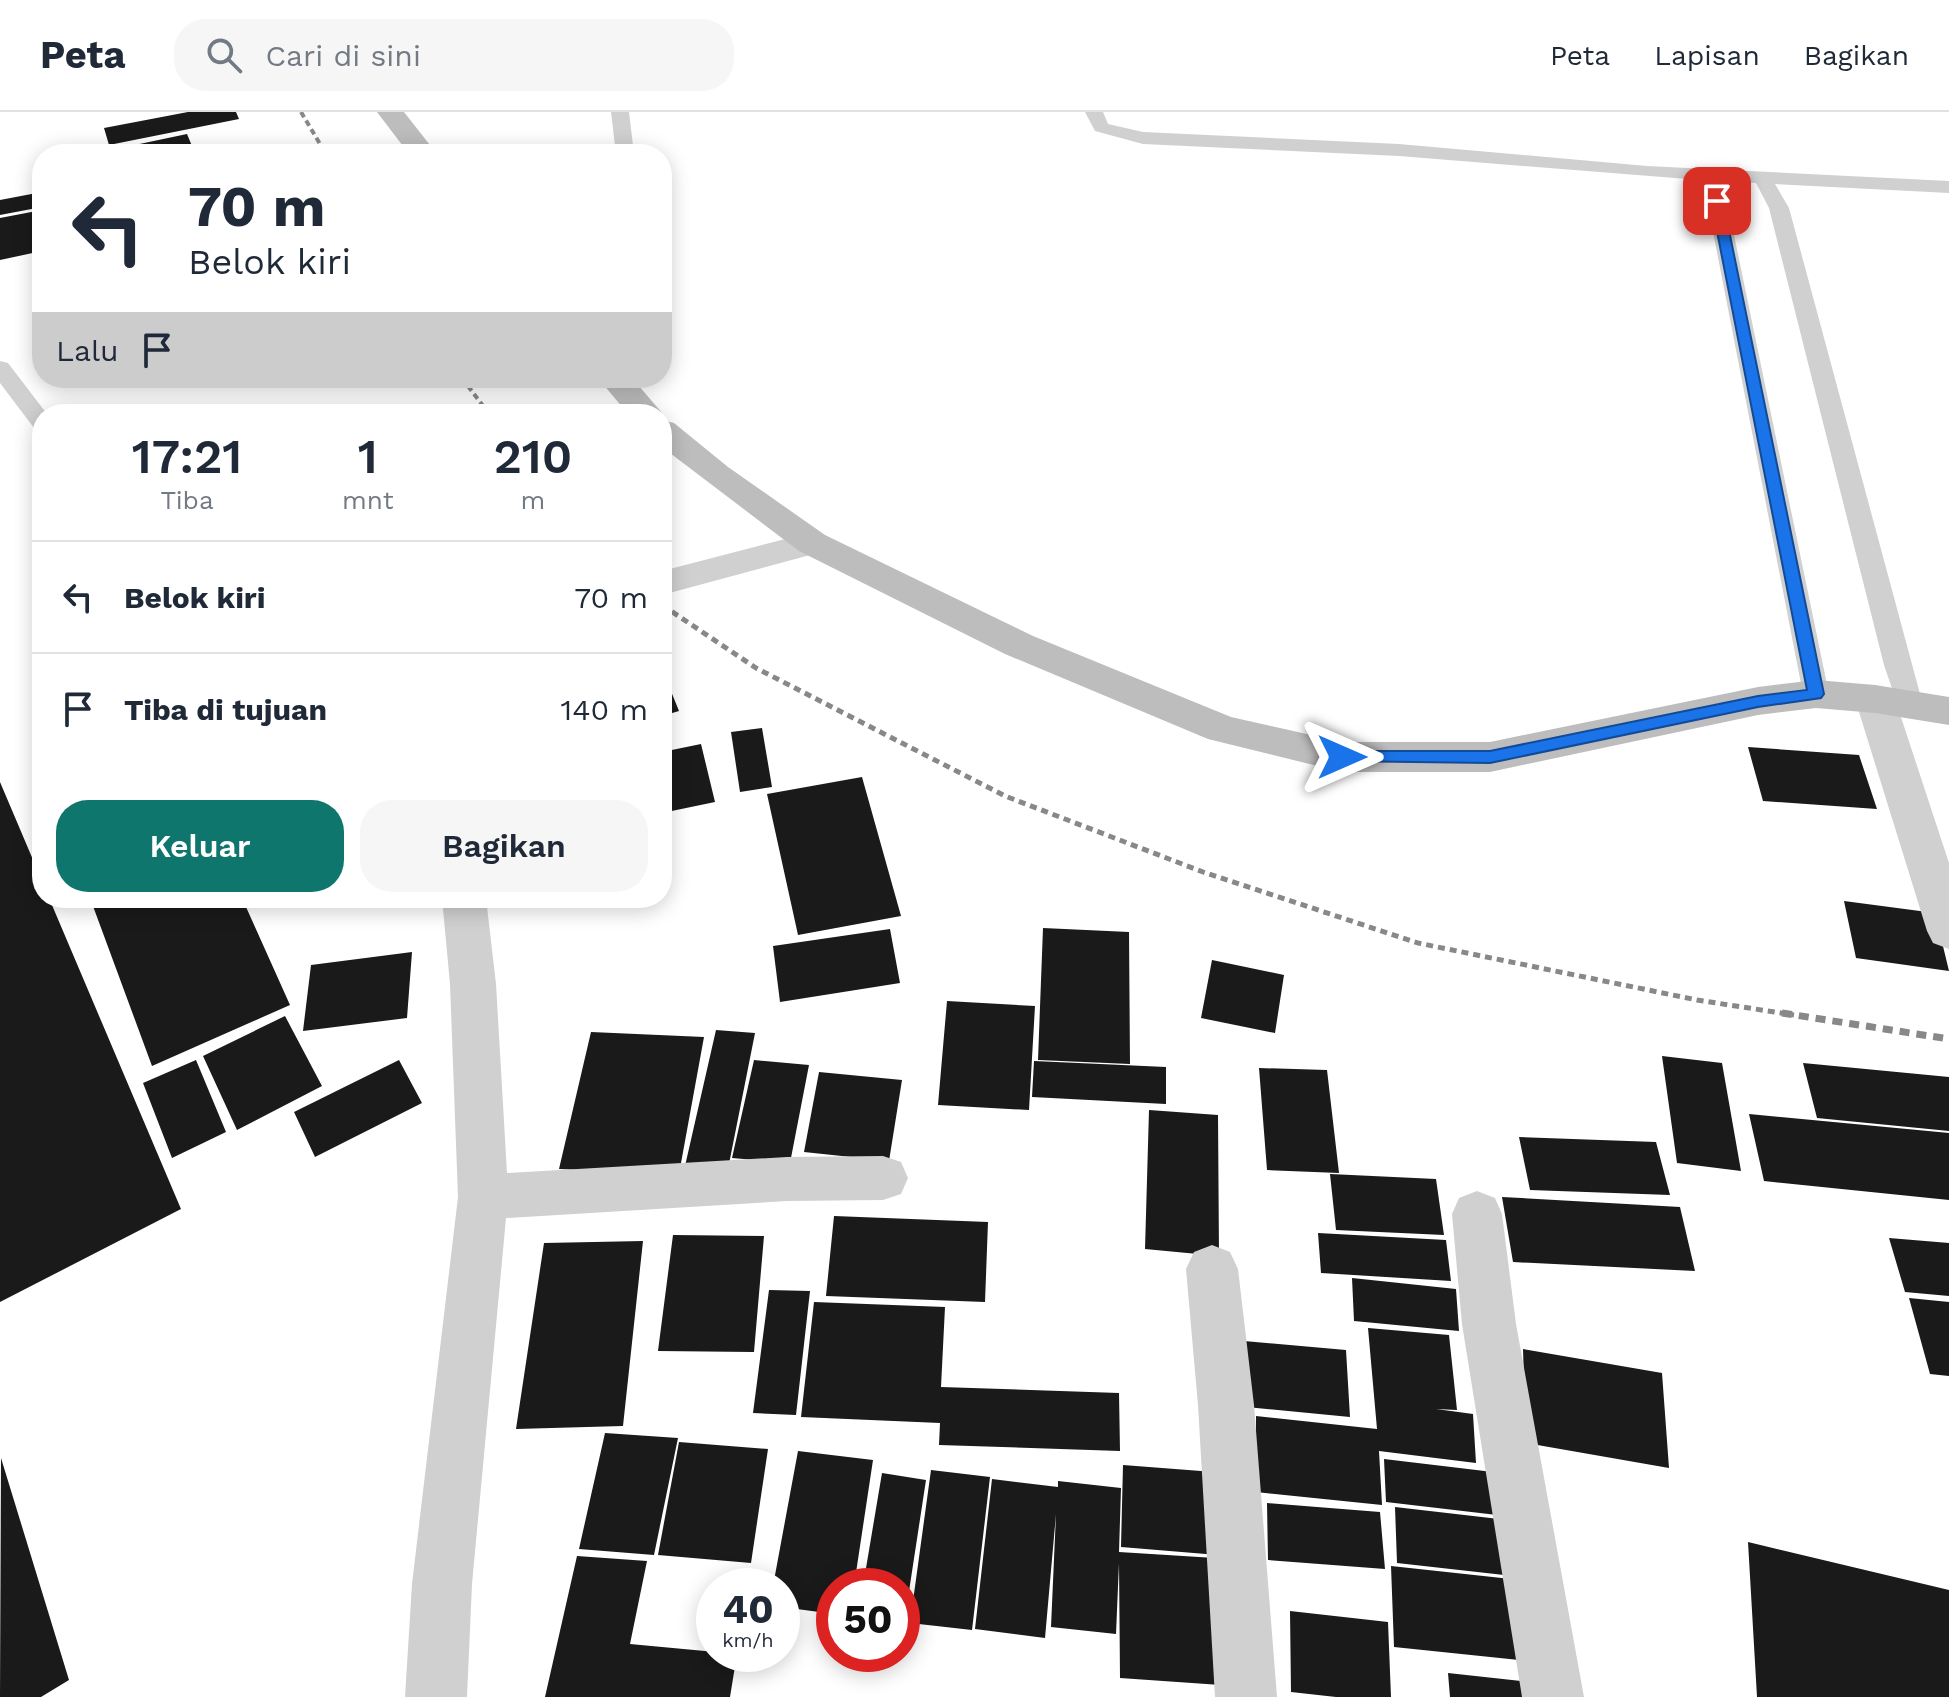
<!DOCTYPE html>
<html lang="id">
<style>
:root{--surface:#fff;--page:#f6f6f7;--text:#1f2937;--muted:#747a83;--line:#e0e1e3;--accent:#0f766e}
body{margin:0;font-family:"Work Sans",sans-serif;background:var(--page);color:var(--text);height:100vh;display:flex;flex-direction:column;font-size:30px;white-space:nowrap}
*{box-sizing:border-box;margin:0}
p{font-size:26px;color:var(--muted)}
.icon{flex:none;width:44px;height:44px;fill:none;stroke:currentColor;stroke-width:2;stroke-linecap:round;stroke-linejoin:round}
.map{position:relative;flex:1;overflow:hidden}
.panel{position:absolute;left:32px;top:292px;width:640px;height:504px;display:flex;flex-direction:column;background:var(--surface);border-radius:32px;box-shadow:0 4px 20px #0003}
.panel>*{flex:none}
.guide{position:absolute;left:32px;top:32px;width:640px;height:244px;border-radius:32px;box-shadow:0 4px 20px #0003;background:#fff;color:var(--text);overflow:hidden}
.speed{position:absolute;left:696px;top:1456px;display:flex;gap:16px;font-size:40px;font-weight:700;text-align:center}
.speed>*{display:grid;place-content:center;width:104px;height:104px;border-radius:50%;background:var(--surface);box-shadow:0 4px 20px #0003;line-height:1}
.speed small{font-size:20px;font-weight:400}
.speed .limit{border:12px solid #d22;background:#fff;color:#111}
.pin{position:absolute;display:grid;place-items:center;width:68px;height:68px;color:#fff;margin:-34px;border-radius:16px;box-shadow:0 4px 12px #0006}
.me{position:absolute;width:88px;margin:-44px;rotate:90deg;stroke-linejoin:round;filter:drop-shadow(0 0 6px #0008)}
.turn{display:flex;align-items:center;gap:28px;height:168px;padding:0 24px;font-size:36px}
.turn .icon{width:104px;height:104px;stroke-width:2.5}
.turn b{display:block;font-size:56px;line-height:68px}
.then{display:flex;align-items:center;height:76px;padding:0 24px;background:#0003;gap:16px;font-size:30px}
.eta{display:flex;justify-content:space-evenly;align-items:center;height:136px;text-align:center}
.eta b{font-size:48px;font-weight:600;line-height:56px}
.primary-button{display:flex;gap:16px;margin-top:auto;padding:16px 24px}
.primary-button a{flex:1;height:92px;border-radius:32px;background:var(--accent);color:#fff;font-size:32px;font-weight:600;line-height:92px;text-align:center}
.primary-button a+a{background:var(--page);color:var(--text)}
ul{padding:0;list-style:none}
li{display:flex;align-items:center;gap:24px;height:112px;padding:0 24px;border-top:2px solid var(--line)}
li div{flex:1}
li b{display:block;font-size:30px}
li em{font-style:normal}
header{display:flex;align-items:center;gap:48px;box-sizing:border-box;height:112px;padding:0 40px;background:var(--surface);border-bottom:2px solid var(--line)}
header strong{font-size:38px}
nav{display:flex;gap:44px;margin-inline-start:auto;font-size:28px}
.search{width:560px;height:72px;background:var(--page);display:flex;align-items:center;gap:20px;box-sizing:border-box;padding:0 28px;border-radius:32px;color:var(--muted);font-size:30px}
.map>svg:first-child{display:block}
</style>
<header>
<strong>Peta</strong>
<div class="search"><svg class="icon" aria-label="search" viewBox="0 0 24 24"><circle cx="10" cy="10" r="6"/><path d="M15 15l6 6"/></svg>Cari di sini</div>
<nav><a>Peta</a><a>Lapisan</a><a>Bagikan</a></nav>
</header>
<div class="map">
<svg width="1949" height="1585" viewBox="0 0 1949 1585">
<rect width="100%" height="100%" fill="#fff"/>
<path fill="#1a1a1a" d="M188,0H236L239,7L109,33L104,16Z
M187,22L192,34L154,42H113L111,38Z
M42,80V95L0,103V88Z
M42,98V139L0,148V106Z
M662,557L679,599L662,604Z
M762,616L772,675L740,680L731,620Z
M701,632L715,690L662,701V640Z
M1748,635L1859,643L1877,697L1763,689Z
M862,665L901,804L798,823L767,682Z
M0,670L42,769V786H49L181,1097L0,1190Z
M90,786H242L290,893L152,954Z
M1844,789L1935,801L1949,859L1856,846Z
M1043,816L1129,820L1130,952L1038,948Z
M890,817L900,871L780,890L773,834Z
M412,840L407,906L303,919L311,853Z
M1212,848L1284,863L1275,921L1201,906Z
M947,889L1035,894L1029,998L938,993Z
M285,904L322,974L237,1018L203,944Z
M716,918L755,921L728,1057L685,1054Z
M591,920L704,925L679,1062L559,1057Z
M1662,944L1722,951L1741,1059L1677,1051Z
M196,948L226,1020L172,1046L143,971Z
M399,948L422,991L315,1045L294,1000Z
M754,948L809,953L790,1051L732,1046Z
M1034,949L1166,955V992L1032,985Z
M1803,951L1949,965V1019L1817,1006Z
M1259,956L1327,958L1339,1061L1267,1058Z
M819,960L902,968L889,1049L804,1040Z
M1149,998L1218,1003L1219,1144L1145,1137Z
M1749,1002L1949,1021V1088L1764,1069Z
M1519,1025L1656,1030L1670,1083L1530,1078Z
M1330,1062L1436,1067L1444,1123L1336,1118Z
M1502,1085L1680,1095L1695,1159L1513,1150Z
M834,1104L988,1110L985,1190L826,1184Z
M1318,1121L1446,1128L1451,1169L1321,1161Z
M673,1123L764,1124L754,1240L658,1239Z
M1889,1126L1949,1131V1184L1905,1180Z
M643,1129L623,1314L516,1317L544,1131Z
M1352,1166L1456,1177L1459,1219L1354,1209Z
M769,1178L810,1179L796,1303L753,1301Z
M1909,1186L1949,1190V1264L1930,1262Z
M814,1190L945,1195L941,1275L1119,1281L1120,1339L939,1333L940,1311L801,1305Z
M1368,1216L1449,1223L1457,1298L1436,1297L1473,1302L1476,1351L1379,1339L1382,1393L1256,1380V1304L1377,1317Z
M1244,1229L1346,1238L1350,1305L1246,1295Z
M1523,1237L1662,1261L1669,1356L1526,1331Z
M605,1321L678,1326L654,1443L579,1437Z
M679,1330L768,1337L751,1451L658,1443Z
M798,1339L873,1348L854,1474H834V1502L782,1495V1474H773Z
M1,1346L69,1568L41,1585H0Z
M1384,1347L1493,1360L1497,1403L1386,1390Z
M1123,1353L1227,1361L1230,1444L1121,1435Z
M931,1358L990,1365L972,1518L910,1511Z
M882,1361L926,1368L904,1512L902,1474H863Z
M992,1367L1058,1375V1369L1121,1376L1119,1440L1231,1447L1235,1574L1120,1566L1119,1451L1116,1522L1051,1515L1056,1402L1045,1526L975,1517Z
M1267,1391L1380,1400L1385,1457L1268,1448Z
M1395,1395L1499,1407L1504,1463L1397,1451Z
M1748,1430L1949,1478V1585H1757Z
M577,1444L647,1449L630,1532L737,1542L730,1585H545Z
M1391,1454L1511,1467L1519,1548L1394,1535Z
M1290,1499L1388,1510L1391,1585H1336L1291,1580Z
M1448,1561L1521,1569L1523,1585H1450Z"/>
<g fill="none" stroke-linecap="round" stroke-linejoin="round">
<path fill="#d0d0d0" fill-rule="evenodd" d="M611,0H629L634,42H616Z
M1085,0H1103L1108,12L1143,20L1399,32L1647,54L1949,69V81L1775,72L1789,96L1923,593L1920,600L1910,602L1900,600L1884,553L1769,96L1756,71L1719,69L1727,89L1829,582L1825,589L1816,591L1807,589L1803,582L1707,89L1700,68L1399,44L1143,32L1095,19Z
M0,249L8,251L47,302H42V318L34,316L0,271Z"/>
<path fill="#d0d0d0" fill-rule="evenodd" d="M812,420L825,423L830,431L825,439L662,483V459Z
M1875,573L1889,577L1895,587L1949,751V837L1933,831L1927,819L1855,587L1861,577Z
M442,786H486L496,872L507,1061L787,1045L883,1044L901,1050L908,1066L901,1082L883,1088L787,1089L506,1106L472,1472L467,1585H405L412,1472L458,1085L450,872Z
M1477,1079L1495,1086L1502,1102L1516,1212L1584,1585H1522L1462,1212L1452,1102L1459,1086Z
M1212,1133L1230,1140L1238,1157L1254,1293L1277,1585H1215L1198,1293L1186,1157L1194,1140Z"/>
<path fill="#bdbdbd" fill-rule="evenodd" d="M377,0H404L437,42H409Z
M598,266H632L663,302H628Z
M662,308L674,311L728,355L825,423L1033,524L1231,605L1342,630H1490L1758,575L1816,568L1875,573L1949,585V613L1875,601L1816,596L1758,603L1490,660H1342L1208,627L1005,542L799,439L662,335Z"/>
<path stroke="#888" stroke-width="4" stroke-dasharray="6 4" stroke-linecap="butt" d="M301,0L326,42
M462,266L489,302"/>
<path stroke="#888" stroke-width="5" stroke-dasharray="7 5" stroke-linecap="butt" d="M662,493L756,556L1005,684L1203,760L1418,831L1697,888L1794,903"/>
<path stroke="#888" stroke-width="7" stroke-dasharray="10 7" stroke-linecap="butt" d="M1782,901L1949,927"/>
</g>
<path fill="#1a73e8" stroke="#114b97" stroke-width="2" d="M1717,86L1723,89L1824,582L1821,586L1758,595L1490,651L1336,649L1334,645L1336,641L1342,639H1490L1758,584L1807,578L1711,89Z"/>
</svg>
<div class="speed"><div>40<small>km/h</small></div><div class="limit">50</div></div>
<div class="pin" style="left:1717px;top:89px;background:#d93025"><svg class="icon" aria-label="arrive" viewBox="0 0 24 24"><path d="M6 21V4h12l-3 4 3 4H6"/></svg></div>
<svg class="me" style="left:1342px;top:645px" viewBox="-20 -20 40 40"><path d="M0-17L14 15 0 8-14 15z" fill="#1a73e8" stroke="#fff" stroke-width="4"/></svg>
<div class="guide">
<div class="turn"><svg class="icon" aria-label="left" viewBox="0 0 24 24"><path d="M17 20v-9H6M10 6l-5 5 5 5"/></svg><div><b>70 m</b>Belok kiri</div></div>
<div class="then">Lalu<svg class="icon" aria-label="arrive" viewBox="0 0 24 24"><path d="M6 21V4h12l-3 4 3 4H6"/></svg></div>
</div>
<section class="panel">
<div class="eta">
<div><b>17:21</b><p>Tiba</p></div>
<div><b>1</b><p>mnt</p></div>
<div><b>210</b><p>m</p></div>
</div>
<ul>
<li><svg class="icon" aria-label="left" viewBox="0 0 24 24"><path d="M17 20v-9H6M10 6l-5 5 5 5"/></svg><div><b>Belok kiri</b></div><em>70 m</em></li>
<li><svg class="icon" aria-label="arrive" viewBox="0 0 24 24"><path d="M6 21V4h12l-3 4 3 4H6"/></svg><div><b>Tiba di tujuan</b></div><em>140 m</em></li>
</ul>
<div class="primary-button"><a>Keluar</a><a>Bagikan</a></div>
</section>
</div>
